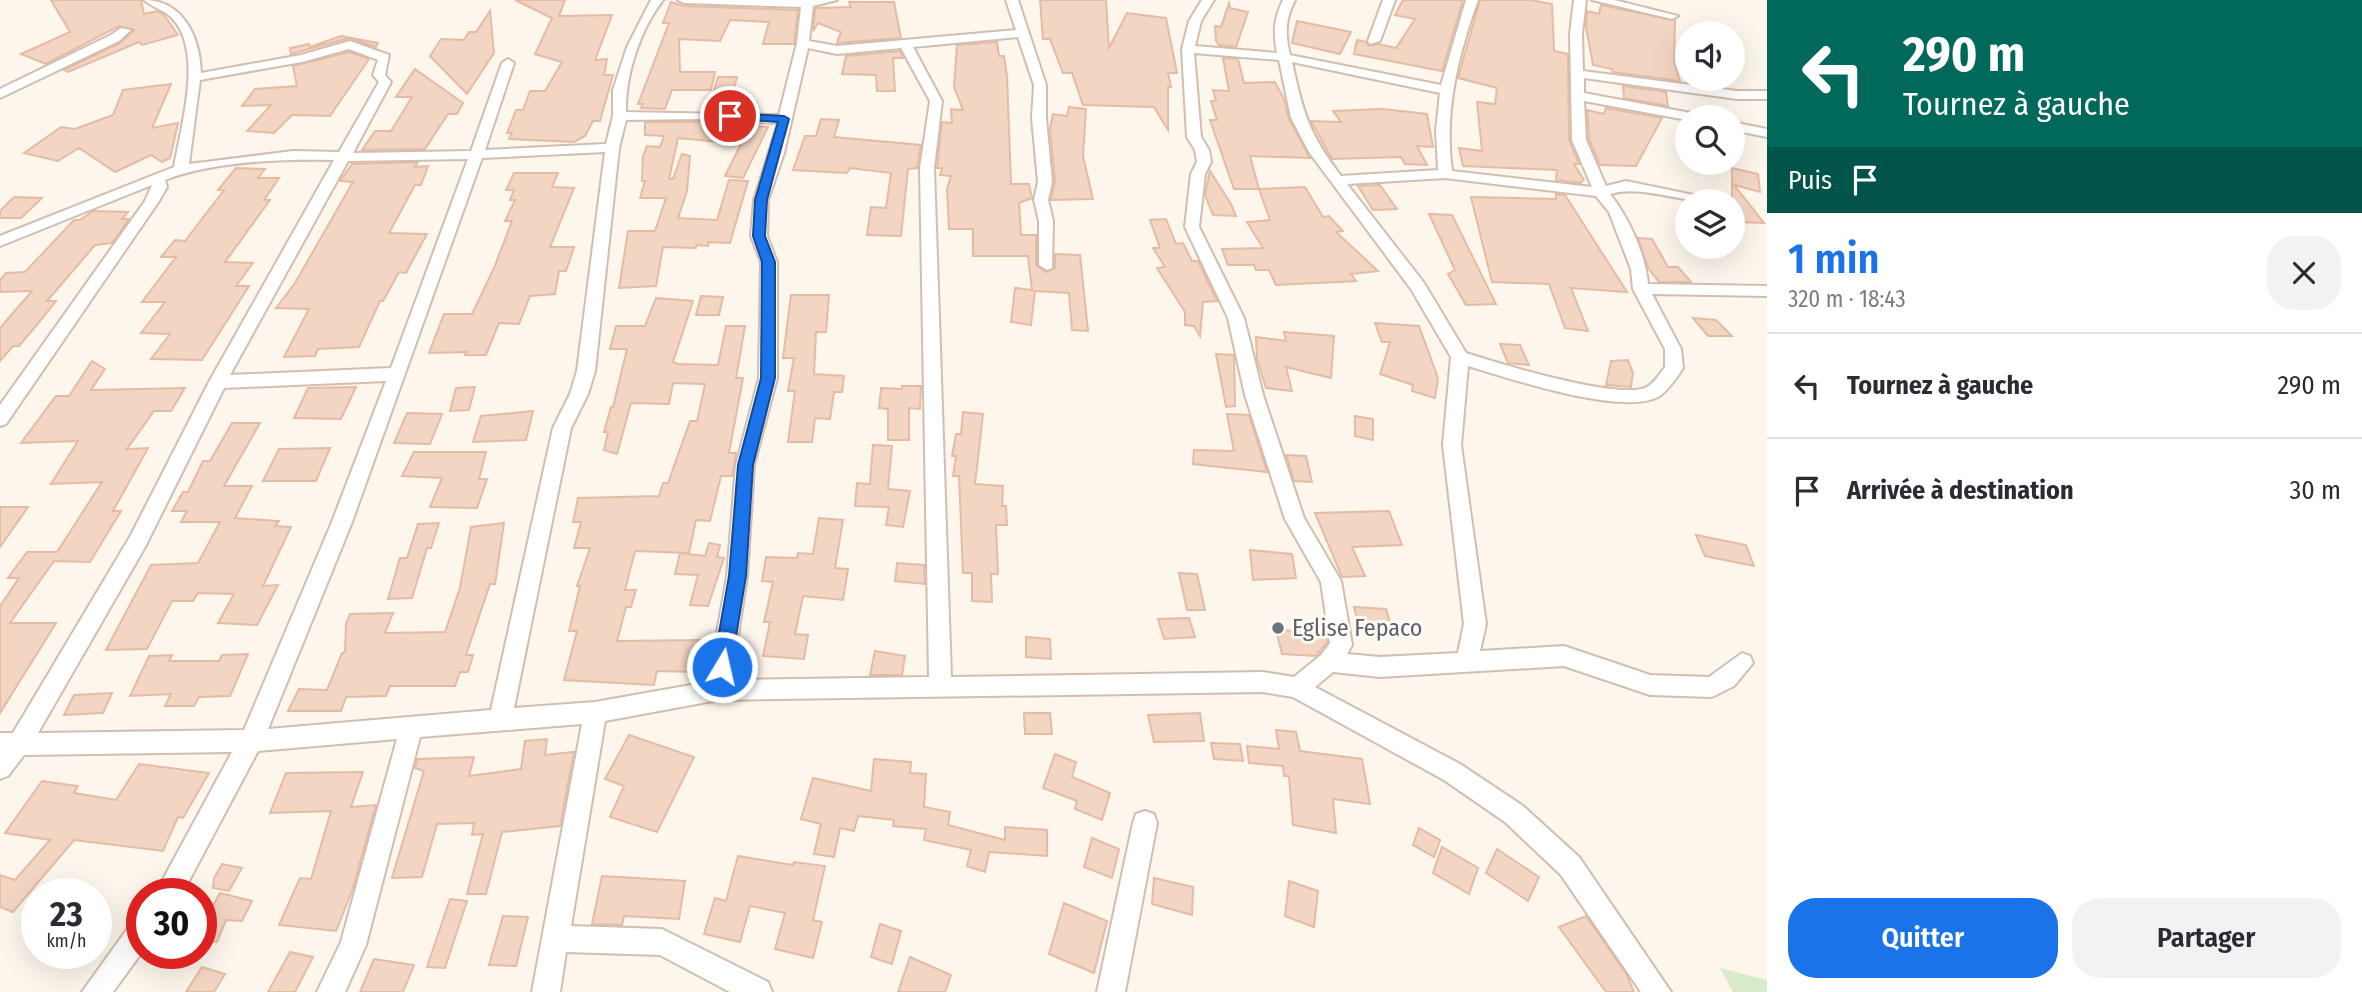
<!DOCTYPE html>
<html lang="fr">
<meta charset="utf-8">
<style>
:root{--surface:#fff;--page:#f2f2f3;--text:#2b2b33;--muted:#7c7c81;--line:#e1e1e2;--accent:#1a73e8}
body{margin:0;font-family:"Fira Sans Condensed",sans-serif;background:var(--page);color:var(--text);height:100vh;display:flex;flex-direction:column;font-size:26px;white-space:nowrap}
*{box-sizing:border-box;margin:0}
p{font-size:23px;color:var(--muted)}
.icon{flex:none;width:38px;height:38px;fill:none;stroke:currentColor;stroke-width:2;stroke-linecap:round;stroke-linejoin:round}
.map{position:relative;flex:1;overflow:hidden}
.drawer{display:flex;flex-direction:column;background:var(--surface);width:595px}
.drawer>*{flex:none}
.banner{background:#00695c;color:#fff;overflow:hidden}
.controls{position:absolute;left:1675px;top:21px;display:grid;gap:14px}
.controls a{display:grid;place-items:center;width:70px;height:70px;border-radius:50%;background:var(--surface);box-shadow:0 7px 28px #0002;font-size:35px}
.speed{position:absolute;left:21px;top:878px;display:flex;gap:14px;font-size:35px;font-weight:700;text-align:center}
.speed>*{display:grid;place-content:center;width:91px;height:91px;border-radius:50%;background:var(--surface);box-shadow:0 7px 28px #0002;line-height:1}
.speed small{font-size:18px;font-weight:400}
.speed .limit{border:10px solid #d22;background:#fff;color:#111}
.pin{position:absolute;display:grid;place-items:center;width:60px;height:60px;color:#fff;margin:-30px;border:4px solid #fff;border-radius:50%;box-shadow:0 2px 7px #0007}
.me{position:absolute;width:77px;margin:-38px;rotate:9deg;stroke-linejoin:round;filter:drop-shadow(0 0 5px #0008)}
.turn{display:flex;align-items:center;gap:24px;height:147px;padding:0 21px;font-size:32px}
.turn .icon{width:91px;height:91px;stroke-width:2.5}
.turn b{display:block;font-size:49px;line-height:60px}
.then{display:flex;align-items:center;height:66px;padding:0 21px;background:#0003;gap:14px;font-size:26px}
.round{display:grid;place-items:center;flex:none;width:74px;height:74px;border-radius:28px;background:var(--page)}
.overview{display:flex;align-items:center;justify-content:space-between;height:119px;padding:0 21px}
h1{font-size:42px;font-weight:600;line-height:52px;color:var(--accent)}
.button{display:flex;gap:14px;margin-top:auto;padding:14px 21px}
.button a{flex:1;height:80px;border-radius:28px;background:var(--accent);color:#fff;font-size:28px;font-weight:600;line-height:80px;text-align:center}
.button a+a{background:var(--page);color:var(--text)}
ul{padding:0;list-style:none}
li{display:flex;align-items:center;gap:21px;height:105px;padding:0 21px;border-top:2px solid var(--line)}
li div{flex:1}
li b{display:block;font-size:26px}
li em{font-style:normal}
main{display:flex;flex:1;min-height:0}
.map>svg:first-child{display:block}
</style>
<main>
<div class="map">
<svg width="1767" height="992" viewBox="0 0 1767 992">
<rect width="100%" height="100%" fill="#fdf6ec"/>
<path fill="#d8ecc9" d="M1720,968L1767,980V992H1733Z"/>
<path fill="#f3d5c3" stroke="#e6bba3" stroke-width="2" d="M51,0H141L144,14L158,11L164,15L178,35L142,45L139,42L68,72L64,70L120,43L134,30L119,26L46,64L21,54L70,32Z
M515,0H565L559,16L612,15L595,60L607,59L604,75H613L600,121H593L585,136L574,142L509,139L512,133H507L516,110H523L530,91H545L562,62L535,54L552,18Z
M1040,0H1106L1109,48L1127,13L1166,18L1177,73H1168L1171,87H1168V130L1154,107L1083,105L1072,73H1063L1050,39H1043Z
M1403,0H1463L1442,71L1354,54L1357,40L1366,42L1369,46L1378,44L1396,48L1415,19L1395,15Z
M1480,0H1530L1552,4L1554,51L1568,54L1569,140L1579,164H1574L1584,180L1580,183L1556,180L1557,170L1463,166L1459,148L1482,151L1477,102L1495,104L1497,88L1458,78Z
M671,2L684,6L798,10L794,44H763L769,22L730,20L720,41L679,39L680,72H715L711,90H672L665,109L641,108L643,104H638L669,23H663Z
M849,2H894L901,38L837,43L841,32L818,23L813,31L815,8L851,7Z
M1229,3L1230,8L1248,12L1236,47L1219,45L1216,41L1215,26L1221,27Z
M1601,5L1675,20L1674,62L1680,81L1613,72L1612,69L1593,65L1586,27L1587,11L1599,14Z
M490,11L494,53L467,94L430,56L441,39L464,40L469,32H476Z
M1297,21L1351,32L1340,54L1292,43Z
M341,36L378,43L376,47L349,38L291,54L290,48L309,44L310,47Z
M997,42L999,56H1004L1007,76L1011,184H1029L1032,198L1019,203L1021,235H1036V265L1046,272L1055,268V254L1080,255L1088,331L1072,330L1069,293L1035,291L1031,325L1011,322L1015,288L1032,290L1028,256H973V229H949L947,189L951,176L940,175L942,168H937L942,122L952,123L951,109L963,110L954,87L957,45Z
M900,51L903,58H893L895,91H877L876,75L842,74L846,56Z
M349,52L369,59L330,116L292,115L274,133L247,131L271,105L242,106L255,89L297,86L293,66Z
M1223,58L1238,59L1244,83L1275,82L1284,99L1289,119L1310,158L1250,156L1259,189H1234L1210,120H1217L1211,101H1216L1213,90L1229,91Z
M415,69L463,103L457,114H448L425,149L362,150L375,131H391L412,97H396Z
M718,77H737L728,111H708Z
M171,84L152,128L178,123L170,158L162,162L151,155L115,172L79,148L58,161L24,153L61,127L75,129L113,115L123,90Z
M1623,86L1666,92L1668,106L1624,98Z
M1069,107L1086,109L1083,156L1093,199L1051,200L1055,182L1050,129L1053,114L1067,116Z
M1606,108L1662,118L1636,166L1600,165L1589,139L1587,110L1604,114Z
M1382,109L1427,114L1433,147L1417,146L1427,165L1405,164L1401,157L1332,159L1311,121L1341,122L1333,111Z
M821,119L839,120L834,137L921,145L917,168L908,169L901,236L867,235L871,207L886,208L891,173L850,168L847,173L793,170L805,136H816Z
M645,122H705L768,127L743,178L725,176L741,144L678,138L669,179H673L682,154L690,156L687,191L678,218L717,220L729,180L748,181L730,243L709,242L708,246L696,245V248L663,247L656,286L619,288L628,231H655L666,198H640L645,181H642L643,156L647,146L660,147L664,136L645,135Z
M418,162L415,167L428,166L421,185H415L389,233L427,234L406,273L399,272L383,301H380L359,347L318,349L315,356L284,357L309,309L276,308L295,283L353,182L340,181L352,164Z
M236,168L265,169L258,178H279L264,200H270L225,262L253,263L236,286H249L202,360L151,359L170,334L141,333L165,302H142L176,257H161L175,240L185,241L224,190H218Z
M1732,168L1758,174L1760,192L1734,185L1764,223L1738,222L1732,214Z
M1210,171L1231,204L1236,216L1213,215L1205,195Z
M514,173H558L552,187L574,188L550,247H574L566,271H559L555,294L530,296L519,324L499,323L486,355H465L467,352L429,353L444,314H472L494,268L512,221H505L515,200H510L514,190H506Z
M1380,185L1397,209L1373,210L1358,186Z
M1305,187L1323,217L1329,216L1343,231L1336,232L1378,271L1351,274L1356,281L1276,285L1269,270H1256L1254,265H1228L1222,249L1263,248L1247,222L1270,220L1259,189Z
M1556,194L1565,195L1627,292L1571,288L1588,331L1565,328L1549,284L1492,282L1471,197L1556,199Z
M14,197L42,198L21,218H0V211Z
M93,211L128,212L122,219H129L112,243L95,245L47,301H56L40,321L19,346H13L0,361V328L32,291L0,292V280L6,273L25,272L74,220H80Z
M1429,214L1452,215L1496,304L1466,305L1448,274L1455,270Z
M1166,219L1176,244L1183,243L1192,261H1198L1217,301L1203,302L1200,336L1194,326L1185,325V312L1157,268L1165,267L1153,248H1160L1150,220Z
M1638,238L1652,239L1668,267H1678L1691,282H1659L1648,268Z
M791,295H829L826,332H816L814,374L844,376L842,392H834L830,419L815,418L812,442H788L795,391H788L794,358H783Z
M701,296L723,297L719,315H696Z
M656,298L693,301L673,362L678,364L718,365L726,326H745L736,378H743L729,453H736L732,476H721L710,521L696,520L689,553L635,551L625,590H636L631,607H626L617,641L701,640L696,672L657,671L654,685L564,680L577,631H569L580,586H577L590,548H574L581,522H573L578,498L659,496L663,483H668L690,421H697L705,384L673,383L669,404L631,403L617,454L604,450L608,432H604L611,407H613L627,349H610L616,326H645Z
M1693,318L1716,320L1732,336H1708Z
M1375,323L1419,326L1438,378L1435,398L1412,391L1413,385L1380,374L1390,342H1382Z
M1284,332L1334,336L1331,378L1286,367L1292,391L1266,388L1257,359L1256,337L1286,341Z
M1500,344L1520,345L1529,365L1508,363Z
M1216,354L1234,355L1235,406L1226,407Z
M1628,360L1633,373L1631,387L1606,385L1611,361Z
M92,361L105,369L91,390L185,388L171,411H154L127,449L148,448L113,511H121L90,562L54,561L10,623H56L0,713V606L19,578H8L27,552H57L102,482L51,484L78,441L21,443L56,396H69Z
M902,386H921L920,409L909,408V440H888V409L879,408L881,388L902,389Z
M356,387L341,419L294,418L308,388Z
M475,387L469,410L450,411L456,388Z
M533,411L526,440L473,442L481,416Z
M963,412L983,414L975,484L1003,486L1002,506H1006L1007,525H996L998,574H991L992,602L972,601V573H963L959,476H953L956,456H952L956,434H961Z
M407,413L442,414L430,444L394,443Z
M1227,414L1249,415L1267,472L1193,464L1194,450L1234,451Z
M1355,416L1373,419V440L1355,436Z
M232,423H260L224,486H252L235,518L279,521L275,526L291,527L263,586L278,585L257,625L218,623L234,594L198,593L193,601H172L147,649L106,650L151,565L198,563L220,522H181L187,511H172L183,492H188L203,461H210Z
M873,445L892,446L888,489L910,491L903,527L886,525L889,507L855,506L857,483L870,484Z
M330,448L316,481H263L279,449Z
M414,452H486L479,479H487L477,508L430,507L442,478L402,476Z
M1286,455L1306,456L1312,482L1294,481Z
M0,507H28L0,547Z
M1389,511L1402,545L1352,547L1365,576L1342,577L1315,513Z
M819,518L843,520L835,568L848,569L843,600L803,596L795,634L808,635L804,659L763,656L770,622H764L773,582L762,581L766,557L797,558L798,553L813,554Z
M439,523L431,548H427L412,598L388,599L400,558H407L418,524Z
M504,523L495,584H490L466,655H473L468,672H460L455,686H390L386,696L346,697L341,711H288L299,689L327,690L342,653L345,652L346,624L350,614L393,613L385,633L445,632L460,588L471,527Z
M1696,535L1746,545L1754,566L1705,556Z
M709,543L720,545L717,557L724,558L708,606L690,605L698,575L675,574L680,553L705,556Z
M1250,550L1292,554L1296,578L1253,580Z
M897,563L924,565L925,584L895,581Z
M1179,573L1197,574L1205,610H1187Z
M1354,607L1386,609L1393,632L1360,630Z
M1189,618L1195,637L1164,639L1158,619Z
M1276,630L1326,632L1327,642L1316,656L1282,654Z
M1026,637L1050,639L1051,659L1026,657Z
M875,651L905,656L902,675H870Z
M248,654L230,696L199,697L194,706H165L171,694L130,696L149,656L172,655L169,661H219L222,655Z
M112,693L103,713L64,715L74,695Z
M1024,713H1050L1052,734H1025Z
M1200,713L1204,741L1154,742L1148,715Z
M1276,730L1296,732L1300,751L1362,759L1370,804L1333,799L1336,833L1293,825L1289,776H1284L1283,766L1249,763L1247,746L1279,749Z
M629,735L694,757L657,832L610,817L624,786L605,779Z
M547,739L545,755L574,752L560,826L502,832L486,894H467L483,834L472,835L474,823L437,824L422,877L392,878L424,771L415,768L417,759L474,757L469,776L521,769L525,741Z
M1211,743L1240,744L1243,761L1214,759Z
M1055,754L1076,762L1072,777L1110,793L1102,820L1075,809L1077,801L1043,788Z
M874,759L911,762L910,773L926,774L924,807L950,812L948,825L1005,840V827L1047,830V856L989,852L985,872L967,866L971,850L924,840L926,829L893,826L894,820L858,816L854,831L840,828L834,857L814,854L821,824L801,819L813,778L871,791Z
M139,764L209,773L183,818L178,817L163,851L74,840L13,912L0,907V875L15,880L50,840L5,833L42,781L78,786L74,793L116,800Z
M363,772L351,807L376,805L352,891L336,931L279,925L300,878L311,879L331,811L270,813L286,773Z
M1419,828L1440,840L1434,857L1413,845Z
M1092,838L1119,849L1112,878L1084,867Z
M1442,847L1478,868L1469,894L1433,873Z
M1497,849L1539,877L1528,901L1486,873Z
M738,856L793,865L794,862L825,866L813,920L822,922L813,958L775,949L785,913L750,906L740,942L704,934L715,898L726,901Z
M222,864L242,868L229,891L213,888L214,878Z
M602,876L685,881L679,919L624,916L622,925L592,924Z
M1154,878L1193,887L1192,915L1152,904Z
M1289,881L1318,891L1314,927L1285,916Z
M220,893L252,901L242,921L226,920L217,942L201,939V927Z
M450,899L467,901L445,968L427,967Z
M1064,903L1107,921L1094,973L1049,954Z
M503,916L528,917L516,966L489,965Z
M1586,916L1627,975L1634,992H1606L1559,927Z
M880,924L901,931L892,964L871,957Z
M290,952L313,957L295,992H268Z
M910,957L951,975L945,992H898Z
M374,959L414,965L403,992H360Z
M202,967L225,974L214,992H186Z"/>
<g fill="none" stroke-linecap="round" stroke-linejoin="round">
<g stroke="#d1beb0" stroke-width="4">
<path id="minor" d="M144,0C184,0 200,38 201,73L301,55L350,41L389,55L385,75L391,82L353,153L471,151L502,63L508,59L514,63L485,150L606,144L613,116V90L627,47L651,0H663C640,30 625,75 626,112L779,115L797,43L801,7L684,3L678,0H837L813,6L809,41L837,46L1016,30L1006,0H1018L1046,85V118L1052,182L1048,200L1053,221L1052,268L1047,270L1039,265V221L1034,200L1038,182L1032,118L1034,85L1018,37L913,47L942,101L934,168L951,677L1263,672L1294,677L1321,655L1330,643L1321,582L1285,519L1245,395L1228,318L1185,227L1191,174L1197,162L1195,150L1187,137L1182,49L1189,21L1202,0H1214L1201,21L1195,46L1277,53C1273,32 1274,19 1283,0H1295C1285,20 1285,33 1290,55L1441,85L1466,0H1478C1458,56 1444,111 1452,171L1592,187L1572,140L1570,34L1574,0H1586L1582,34L1583,71L1737,91H1767V99H1737L1584,78V93L1691,113L1698,117H1687V120L1584,101L1586,140L1606,186L1626,181L1703,197L1710,201C1677,202 1642,185 1610,194C1629,218 1645,253 1648,284L1767,286V296L1652,294L1681,349L1683,368C1677,377 1668,391 1658,397C1621,416 1508,378 1468,366L1461,445L1486,624L1480,651L1564,646L1650,675L1709,677L1742,653L1750,656L1753,663L1734,686L1712,697L1650,695L1564,666L1380,677L1333,672L1315,687L1460,764L1523,806L1579,857L1671,992H1641L1561,875L1505,822L1444,780L1293,697L1263,692L718,700L605,721L571,926L662,929L768,982L772,992H730L660,955L566,952L560,992H532L582,724L420,737L366,945L345,992H317L341,942L397,739L258,751L182,894H155L232,752L24,755L8,776L0,779V733H13L131,535L209,382L334,160C283,159 213,161 165,180L167,187L159,201L6,424L0,426V405L145,201L152,185L0,246V236L174,167C181,126 204,51 172,18C164,10 152,7 144,0ZM808,48L837,54L901,48L930,101L920,168L929,677L731,680L747,577L754,465L777,378V262L767,236L768,200L784,153ZM349,49L378,60L373,75L379,82L339,152L293,151L189,164L200,80L302,62ZM1194,53L1279,60L1291,118L1309,152L1411,289L1451,357L1443,445L1464,624L1458,653L1380,657L1347,654L1352,645L1341,581L1304,518L1263,395L1244,318L1199,227L1205,174L1211,162L1209,150L1201,137ZM1292,62L1440,93L1436,130L1438,170L1341,176C1309,134 1303,113 1292,62ZM704,119L778,123L754,200L751,236L761,262L759,378L736,465L727,577L708,682L595,702L514,708L571,428L588,394L595,371L619,148L626,120ZM605,152L577,371L570,394L553,428L491,710L268,729L352,522L482,158ZM468,159L391,368L230,375L348,161ZM1445,178L1596,196L1609,212L1631,269L1633,289L1665,349V367C1660,374 1654,383 1647,387C1621,401 1497,363 1466,353L1424,283L1347,184ZM386,381L332,522L244,730L38,733L145,547L224,388Z
M1383,0H1395L1380,41L1370,44L1368,41Z
M1592,0H1614L1678,16L1672,19Z
M121,28L131,30L119,41L0,98V89L111,35Z
M1732,122L1767,129V137L1732,130Z
M1145,811L1154,814L1157,823L1125,992H1097L1133,823L1136,814Z
M142,917V952L113,992H82L133,921Z"/>
</g>
<use href="#minor" fill="#fff" fill-rule="evenodd"/>
</g>
<path fill="#1a73e8" stroke="#114b97" stroke-width="2" d="M730,113L784,116L789,119L767,200L765,236L775,262V378L753,465L746,576L731,667L729,673L722,676L716,673L713,667L729,576L738,465L761,378L762,262L753,236L755,200L778,122L727,118L725,116Z"/>
<circle fill="#6b7280" stroke="#fffaf3" stroke-width="2.5" cx="1278" cy="628" r="7"/>
<g text-anchor="middle" dominant-baseline="central" stroke-width="6" stroke-linejoin="round" paint-order="stroke">
<g font-size="24" fill="#5b616d" stroke="#fffaf3" text-anchor="start">
<text x="1292" y="628">Eglise Fepaco</text>
</g>
</g>
</svg>
<div class="controls">
<a><svg class="icon" aria-label="sound" viewBox="0 0 24 24"><path d="M4 9h4l5-4v14l-5-4H4zM17 9q2 3 0 6"/></svg></a>
<a><svg class="icon" aria-label="search" viewBox="0 0 24 24"><circle cx="10" cy="10" r="6"/><path d="M15 15l6 6"/></svg></a>
<a><svg class="icon" aria-label="layers" viewBox="0 0 24 24"><path d="M12 4l9 5-9 5-9-5zM3 14l9 5 9-5"/></svg></a>
</div>
<div class="speed"><div>23<small>km/h</small></div><div class="limit">30</div></div>
<div class="pin" style="left:730px;top:116px;background:#d93025"><svg class="icon" aria-label="arrive" viewBox="0 0 24 24"><path d="M6 21V4h12l-3 4 3 4H6"/></svg></div>
<svg class="me" style="left:722px;top:667px" viewBox="-20 -20 40 40"><circle r="17" fill="#1a73e8" stroke="#fff" stroke-width="3"/><path d="M0-11L8 9 0 5-8 9z" fill="#fff"/></svg>
</div>
<section class="drawer">
<div class="banner">
<div class="turn"><svg class="icon" aria-label="left" viewBox="0 0 24 24"><path d="M17 20v-9H6M10 6l-5 5 5 5"/></svg><div><b>290 m</b>Tournez à gauche</div></div>
<div class="then">Puis<svg class="icon" aria-label="arrive" viewBox="0 0 24 24"><path d="M6 21V4h12l-3 4 3 4H6"/></svg></div>
</div>
<div class="overview"><div><h1>1 min</h1><p>320 m · 18:43</p></div><a class="round"><svg class="icon" aria-label="close" viewBox="0 0 24 24"><path d="M6 6l12 12M18 6L6 18"/></svg></a></div>
<ul>
<li><svg class="icon" aria-label="left" viewBox="0 0 24 24"><path d="M17 20v-9H6M10 6l-5 5 5 5"/></svg><div><b>Tournez à gauche</b></div><em>290 m</em></li>
<li><svg class="icon" aria-label="arrive" viewBox="0 0 24 24"><path d="M6 21V4h12l-3 4 3 4H6"/></svg><div><b>Arrivée à destination</b></div><em>30 m</em></li>
</ul>
<div class="button"><a>Quitter</a><a>Partager</a></div>
</section>
</main>
